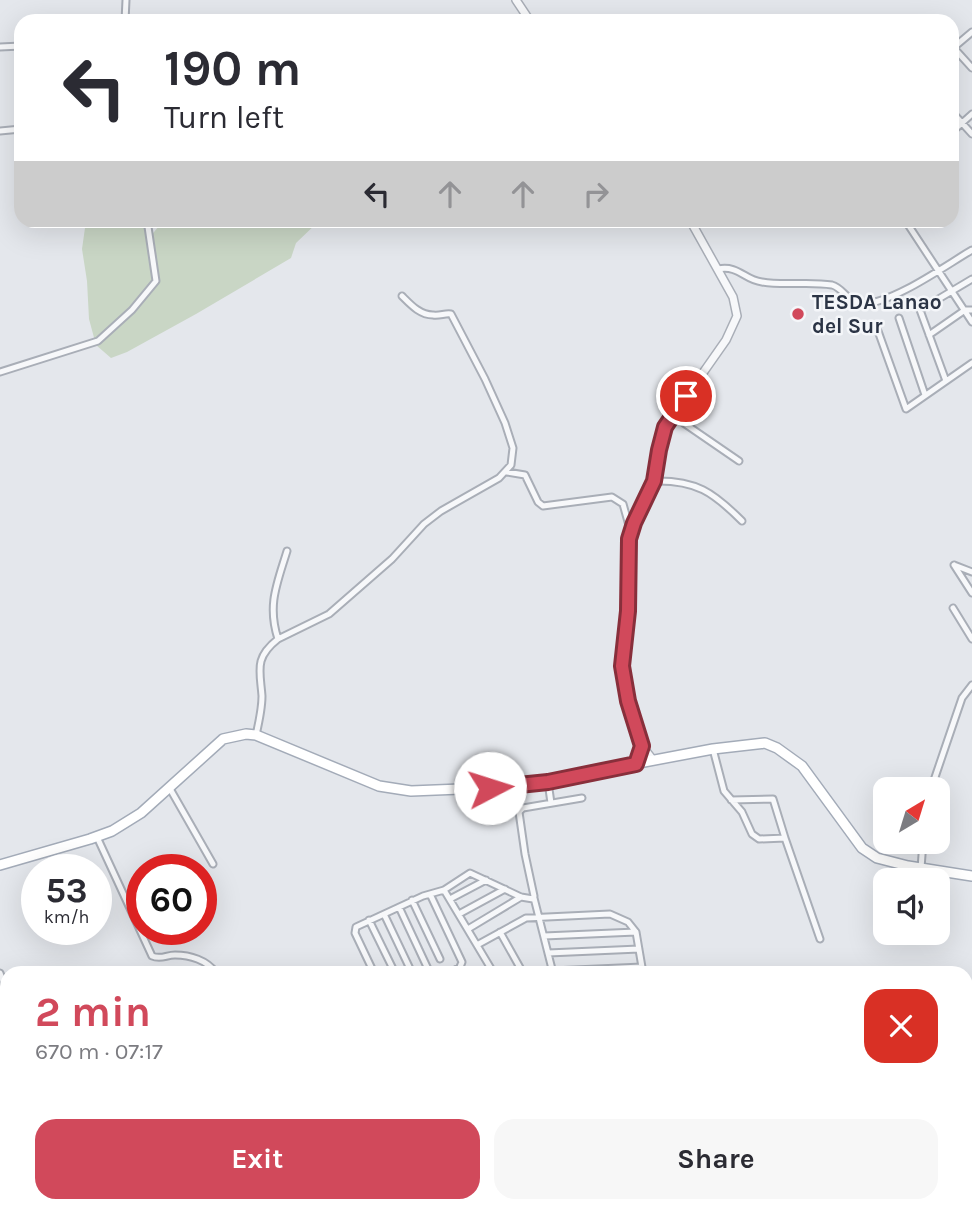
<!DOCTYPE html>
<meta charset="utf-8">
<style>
:root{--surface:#fff;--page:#f7f7f7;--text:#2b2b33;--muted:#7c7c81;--accent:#d1495b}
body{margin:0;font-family:Karla,sans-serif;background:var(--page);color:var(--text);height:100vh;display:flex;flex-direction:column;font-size:26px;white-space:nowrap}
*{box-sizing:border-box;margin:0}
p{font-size:23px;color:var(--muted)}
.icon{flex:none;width:38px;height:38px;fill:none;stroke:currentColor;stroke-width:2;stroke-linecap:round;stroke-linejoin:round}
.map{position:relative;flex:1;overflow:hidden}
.side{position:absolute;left:0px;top:966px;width:973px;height:247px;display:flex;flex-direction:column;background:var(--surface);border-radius:21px 21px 0 0;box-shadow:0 7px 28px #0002}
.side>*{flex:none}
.top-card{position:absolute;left:14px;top:14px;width:945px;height:214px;border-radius:21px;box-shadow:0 7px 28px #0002;background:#fff;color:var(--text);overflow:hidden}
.needle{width:46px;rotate:38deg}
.fabs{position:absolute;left:873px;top:777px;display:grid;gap:14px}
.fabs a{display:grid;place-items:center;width:77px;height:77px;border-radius:14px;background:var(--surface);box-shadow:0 7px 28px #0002;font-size:35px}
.speed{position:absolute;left:21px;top:854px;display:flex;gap:14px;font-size:35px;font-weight:700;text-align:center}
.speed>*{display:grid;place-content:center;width:91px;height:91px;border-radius:50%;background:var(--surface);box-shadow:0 7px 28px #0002;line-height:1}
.speed small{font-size:18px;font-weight:400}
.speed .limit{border:10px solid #d22;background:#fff;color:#111}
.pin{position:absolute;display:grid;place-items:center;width:60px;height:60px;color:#fff;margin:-30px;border:4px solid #fff;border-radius:50%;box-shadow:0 2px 7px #0007}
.me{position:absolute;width:77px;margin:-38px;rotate:85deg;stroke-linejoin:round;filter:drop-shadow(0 0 5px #0008)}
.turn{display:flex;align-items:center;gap:24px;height:147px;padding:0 35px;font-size:32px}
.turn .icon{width:91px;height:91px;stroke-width:2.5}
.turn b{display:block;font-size:49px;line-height:60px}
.lanes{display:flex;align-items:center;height:66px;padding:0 35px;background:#0003;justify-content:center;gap:35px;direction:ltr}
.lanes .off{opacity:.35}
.round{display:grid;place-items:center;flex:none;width:74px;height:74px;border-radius:21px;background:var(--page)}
.overview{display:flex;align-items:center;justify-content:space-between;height:119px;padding:0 35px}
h1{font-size:42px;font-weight:700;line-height:52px;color:var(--accent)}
.cta{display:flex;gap:14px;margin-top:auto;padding:14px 35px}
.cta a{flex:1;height:80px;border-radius:21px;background:var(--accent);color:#fff;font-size:28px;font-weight:700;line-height:80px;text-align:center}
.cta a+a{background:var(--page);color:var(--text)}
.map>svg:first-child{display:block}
</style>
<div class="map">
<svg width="972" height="1212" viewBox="0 0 972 1212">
<rect width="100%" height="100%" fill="#e4e7ec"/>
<path fill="#c9d6c5" d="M86,221H142L150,237L163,221H319L296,243L291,258L196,314L127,352L111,358L96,345L89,319L87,281L82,249Z"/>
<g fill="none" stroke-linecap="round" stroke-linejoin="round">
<g stroke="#a9aeb7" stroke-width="9">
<path id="minor" d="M125,21L126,0
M0,47L21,46
M953,47L972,68
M953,48L972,32
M952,112L972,134
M0,131L21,129
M952,132L972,114
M905,220L972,322
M718,269C739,265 744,280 762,282C785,286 809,281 832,285C844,288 848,304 863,304C895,302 943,267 972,250
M899,318L925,395
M878,331L906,409L972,363
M929,335L965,310H972
M0,372L98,341L132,310L156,281L147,220
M946,381L920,310L972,279
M672,415L739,461
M507,472L525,475L538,502L543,506L612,497L623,504L630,529
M654,481C696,480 713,492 742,521
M954,565L972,593
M954,565L972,572
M953,608L972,639
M278,639C267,605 277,584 287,551
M256,735C259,722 262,709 262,696C260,670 254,658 278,639L329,614L392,559L424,524L441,511L499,478L511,465L513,448L505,423L485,379L451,314C445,313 440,316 433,315C420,315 411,305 402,296
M713,749L724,791L742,812L752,834L759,839L785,838L820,939
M548,782L551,803
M169,787L213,864
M931,789L962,698L972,685
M731,800L773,799L785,838
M97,837L152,956C161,960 166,955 175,955C190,955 207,960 216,973
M921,868L923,842
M444,890L493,972
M430,894L462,962L460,967L450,973
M534,898L553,973
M450,899L486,880
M412,900L440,959
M399,907L428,969
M384,914L412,973
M459,914L505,889
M369,920L395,973
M468,929L521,897
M500,932L523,973
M544,936L636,932
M477,945L526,918L610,914L628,922L636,932L643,973
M548,953L639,949
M552,971L642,967
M0,973L7,992
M374,973L355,933L356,927L423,896L444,890L470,873L521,897L533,899L534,896L525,854L519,812L523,808L582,798
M0,1027L7,1024
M166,1206L170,1212
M214,1206L217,1212
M268,1206L269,1212
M143,1212L147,1206
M174,1212L186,1206
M793,1212L798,1206"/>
</g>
<g stroke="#a9aeb7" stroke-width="10">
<path id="tertiary" d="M516,0L530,21
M653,760L642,746L628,701L622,666L628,611L630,531L654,481L659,449L665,427L726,340L737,316L733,297L690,220
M966,1057L972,1058
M472,1212L475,1206"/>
</g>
<g stroke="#a3abb8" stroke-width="12">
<path id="primary" d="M0,865L90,839L112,831L141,813L223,739L246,734L256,735L379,786L411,791L512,787L713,749L765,743L777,748L802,766L862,848L877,858L908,866L972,876"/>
</g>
<use href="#minor" stroke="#f7f8fa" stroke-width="5"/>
<use href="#tertiary" stroke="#f7f8fa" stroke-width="7"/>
<use href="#primary" stroke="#fff" stroke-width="9"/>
</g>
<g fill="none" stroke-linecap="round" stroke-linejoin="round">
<g stroke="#882f3b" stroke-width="18">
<path id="route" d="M490,788L548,782L636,764L642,746L628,701L622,666L628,611L629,539L634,523L654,481L659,450L665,427L686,396"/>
</g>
<use href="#route" stroke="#d1495b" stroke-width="12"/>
</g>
<circle fill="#d1495b" stroke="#f4f6f9" stroke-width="2.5" cx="798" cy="314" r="7"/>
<g text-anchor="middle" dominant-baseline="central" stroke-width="5" stroke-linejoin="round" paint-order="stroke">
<g font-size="21" font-weight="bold" fill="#2b3445" stroke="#f4f6f9" text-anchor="start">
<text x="812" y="302">TESDA Lanao<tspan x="812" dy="24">del Sur</tspan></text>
</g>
</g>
</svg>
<div class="fabs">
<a><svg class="needle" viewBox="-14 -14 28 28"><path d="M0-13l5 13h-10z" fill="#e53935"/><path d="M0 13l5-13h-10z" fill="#7c7c81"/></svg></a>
<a><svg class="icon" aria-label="sound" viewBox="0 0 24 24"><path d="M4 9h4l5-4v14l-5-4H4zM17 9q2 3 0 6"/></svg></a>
</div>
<div class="speed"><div>53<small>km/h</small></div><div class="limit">60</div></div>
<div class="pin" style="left:686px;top:396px;background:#d93025"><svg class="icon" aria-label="arrive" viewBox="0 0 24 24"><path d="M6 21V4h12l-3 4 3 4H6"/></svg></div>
<svg class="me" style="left:490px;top:788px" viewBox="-20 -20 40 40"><circle r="19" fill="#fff"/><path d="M0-13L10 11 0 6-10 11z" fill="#d1495b"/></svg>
<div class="top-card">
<div class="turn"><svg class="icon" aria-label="left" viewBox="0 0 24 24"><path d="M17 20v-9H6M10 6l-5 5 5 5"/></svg><div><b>190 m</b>Turn left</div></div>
<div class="lanes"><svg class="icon" aria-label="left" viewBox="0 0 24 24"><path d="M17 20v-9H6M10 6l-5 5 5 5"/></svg><svg class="icon off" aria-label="ahead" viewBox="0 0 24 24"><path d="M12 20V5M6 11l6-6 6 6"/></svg><svg class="icon off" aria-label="ahead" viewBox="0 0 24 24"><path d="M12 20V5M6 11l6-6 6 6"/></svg><svg class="icon off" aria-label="right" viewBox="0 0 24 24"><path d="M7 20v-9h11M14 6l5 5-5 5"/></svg></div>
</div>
<section class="side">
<div class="overview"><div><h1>2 min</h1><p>670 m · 07:17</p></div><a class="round" style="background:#d93025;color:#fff"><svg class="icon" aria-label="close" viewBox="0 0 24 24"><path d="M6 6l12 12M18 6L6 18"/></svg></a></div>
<div class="cta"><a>Exit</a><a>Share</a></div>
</section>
</div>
